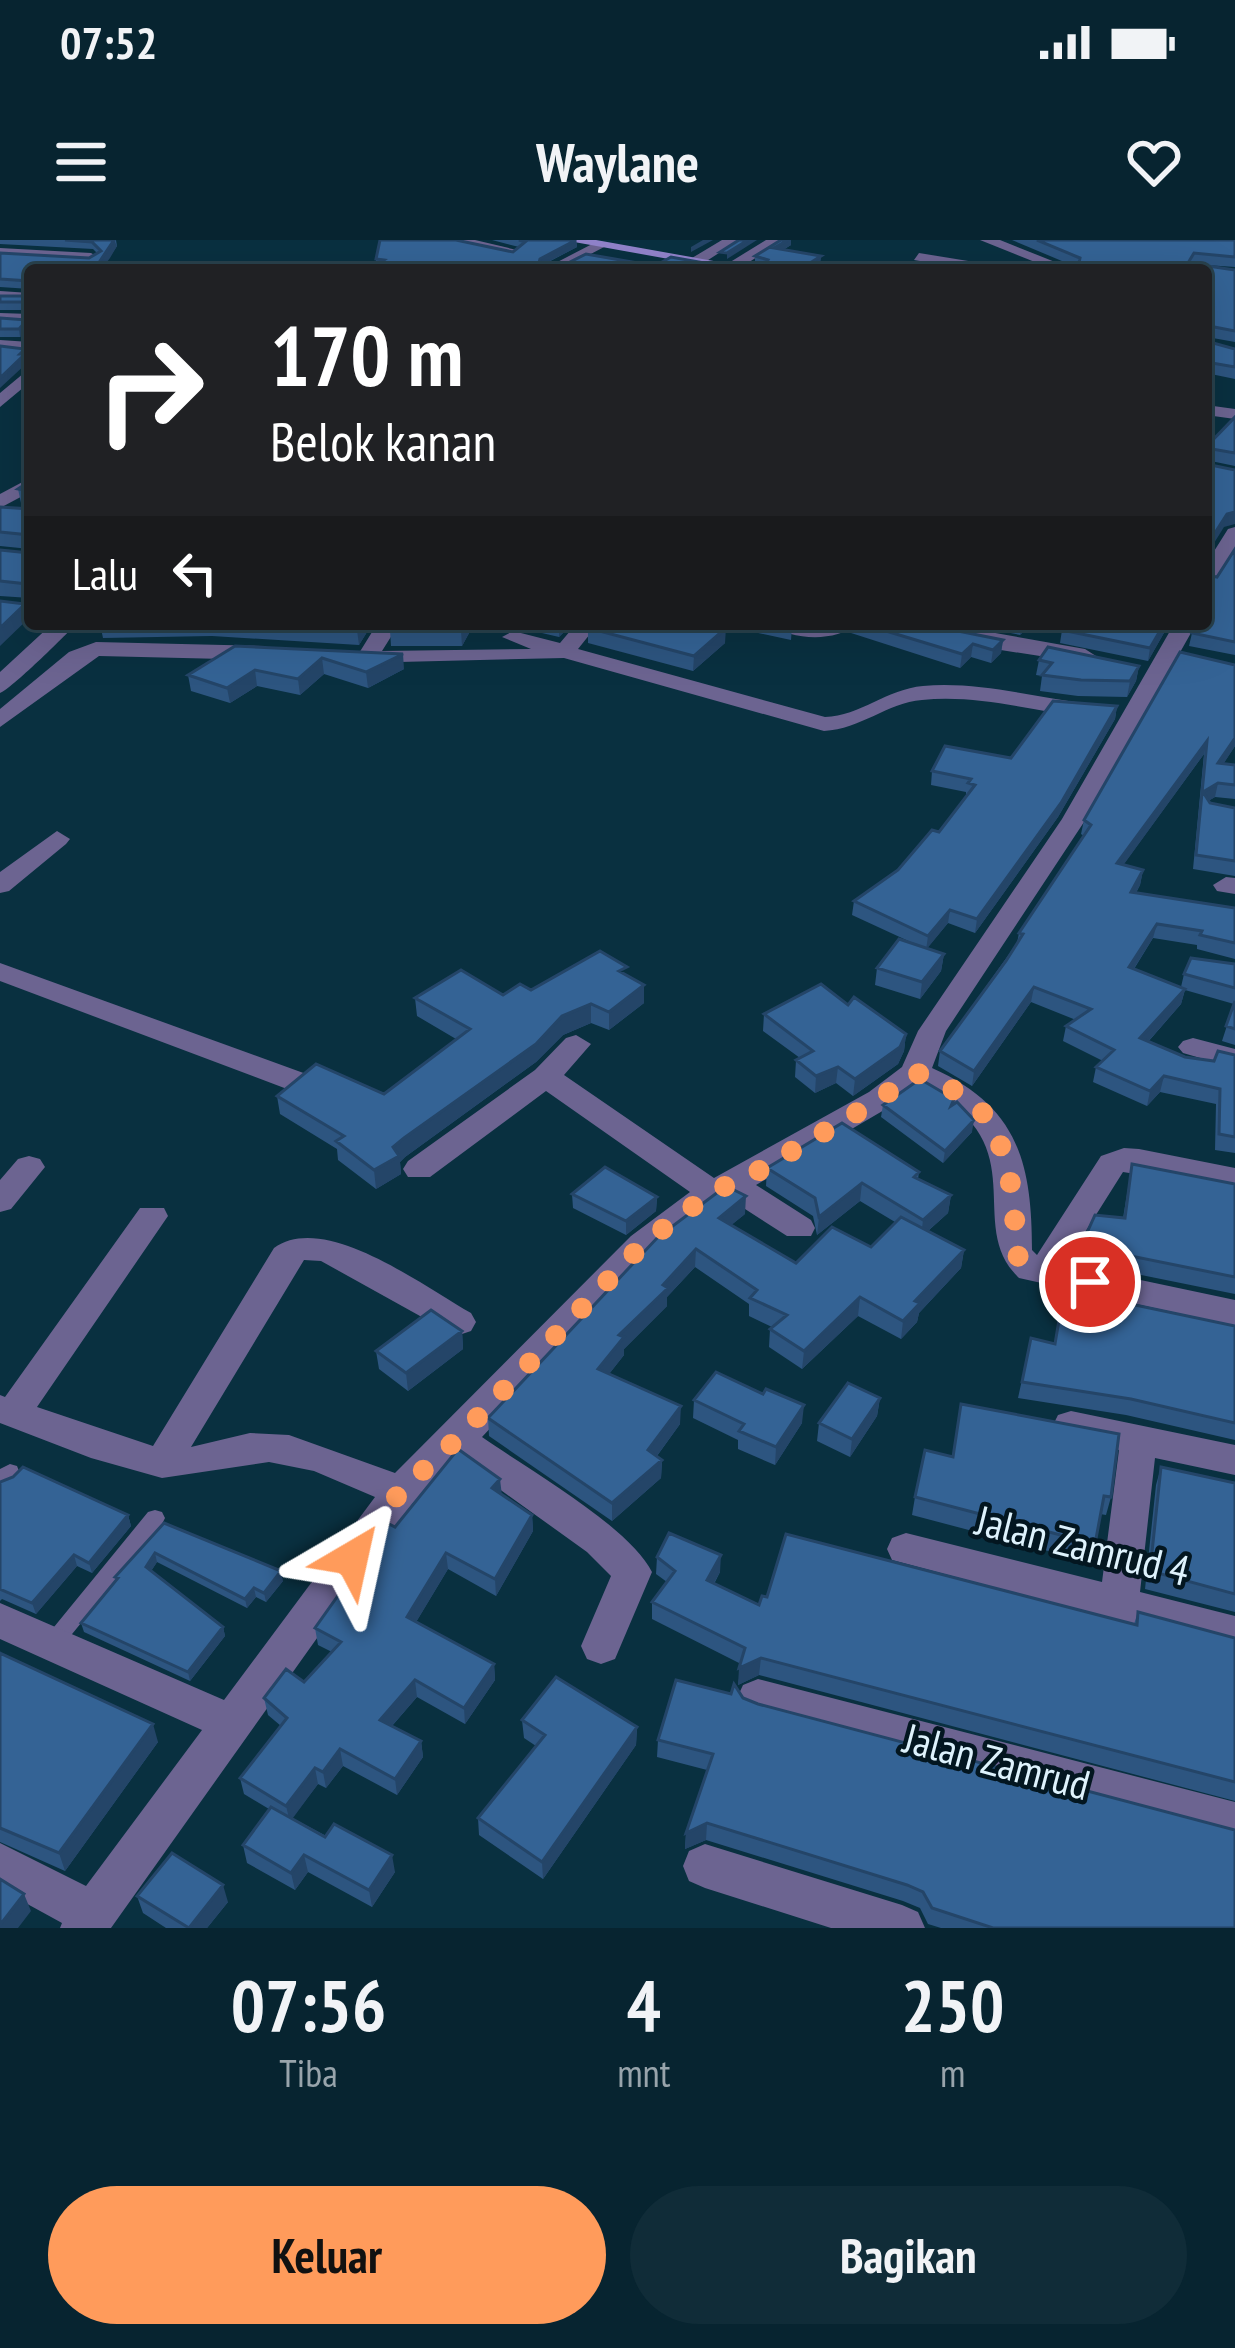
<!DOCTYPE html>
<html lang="id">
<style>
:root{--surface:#072430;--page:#102c38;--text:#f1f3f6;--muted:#98a4ab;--line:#28414c;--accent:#ff9b5b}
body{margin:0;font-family:"PT Sans Narrow",sans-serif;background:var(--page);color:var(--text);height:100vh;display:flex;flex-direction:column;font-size:45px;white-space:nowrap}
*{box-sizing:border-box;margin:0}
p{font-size:39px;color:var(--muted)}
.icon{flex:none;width:66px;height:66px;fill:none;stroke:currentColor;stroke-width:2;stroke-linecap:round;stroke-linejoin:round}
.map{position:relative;height:1688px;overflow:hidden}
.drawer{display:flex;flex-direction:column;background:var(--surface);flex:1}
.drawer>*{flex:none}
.guide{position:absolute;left:24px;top:24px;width:1188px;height:366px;border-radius:12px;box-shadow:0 12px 48px #0002,0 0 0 3px var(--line);background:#202124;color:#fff;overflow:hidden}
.pin{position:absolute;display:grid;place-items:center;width:102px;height:102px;color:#fff;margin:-51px;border:6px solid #fff;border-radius:50%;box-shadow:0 3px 12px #0007}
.me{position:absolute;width:132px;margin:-66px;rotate:36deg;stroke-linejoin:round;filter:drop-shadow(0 0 9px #0008)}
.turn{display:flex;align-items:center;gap:42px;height:252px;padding:0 48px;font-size:54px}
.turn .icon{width:156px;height:156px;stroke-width:2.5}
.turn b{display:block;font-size:84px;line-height:102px}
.then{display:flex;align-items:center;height:114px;padding:0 48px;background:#0003;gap:24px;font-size:45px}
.eta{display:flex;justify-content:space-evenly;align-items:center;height:204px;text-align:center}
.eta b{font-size:72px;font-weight:700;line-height:84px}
.button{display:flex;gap:24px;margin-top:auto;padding:24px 48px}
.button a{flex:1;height:138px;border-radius:72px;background:var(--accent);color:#111;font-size:48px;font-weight:700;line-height:138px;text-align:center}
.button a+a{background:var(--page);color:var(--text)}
.status{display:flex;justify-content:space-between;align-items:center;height:84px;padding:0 60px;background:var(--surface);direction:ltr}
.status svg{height:33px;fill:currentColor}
header{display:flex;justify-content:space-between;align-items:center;height:156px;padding:0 48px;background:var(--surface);font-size:54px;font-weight:700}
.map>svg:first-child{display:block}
</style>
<div class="status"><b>07:52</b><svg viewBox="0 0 49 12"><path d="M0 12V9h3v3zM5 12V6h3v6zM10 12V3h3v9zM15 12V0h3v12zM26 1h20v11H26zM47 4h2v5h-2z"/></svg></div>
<header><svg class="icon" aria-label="menu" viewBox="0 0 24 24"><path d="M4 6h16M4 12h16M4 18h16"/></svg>Waylane<svg class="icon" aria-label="heart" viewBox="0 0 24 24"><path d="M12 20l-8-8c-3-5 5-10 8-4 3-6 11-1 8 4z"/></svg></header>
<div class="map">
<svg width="1235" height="1688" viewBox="0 0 1235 1688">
<rect width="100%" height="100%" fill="#093040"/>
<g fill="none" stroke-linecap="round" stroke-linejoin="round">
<path fill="#6c6491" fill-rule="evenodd" d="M10,1224L17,1226L19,1231L7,1247L0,1250V1229Z
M155,1270L162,1272L165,1278L162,1284L59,1410L52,1413L45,1410L42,1404L45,1398L148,1272Z"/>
<path fill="#6c6491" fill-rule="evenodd" d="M444,0H475L521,11L514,15Z
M722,0H739L702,24H692V18Z
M766,0H783L737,30H727V24Z
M980,0H1000L1075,30H1055Z
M596,2L608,5L560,30H542Z
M0,8L91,13L98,17L91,21L0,16Z
M919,13L999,26L1006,30H973L914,20Z
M0,51L30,53V61L0,59Z
M0,73L30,74V84L0,83Z
M0,100L30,102V112L0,110Z
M30,128V142L0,167V153Z
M1206,165L1235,169V179L1206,175Z
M30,238V252L0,268V254Z
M1235,287V309L1213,345L1206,347V324L1228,289Z
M52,384H76C65,396 11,449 0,453V432Z
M377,384H399L382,411L531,409L502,397L513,391L560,403L576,384H598L578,409L825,477C860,476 887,449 923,446C979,441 1036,458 1092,464L1103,471L1092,478C1036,472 979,454 922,460C887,463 861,489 824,491L564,418L359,423L356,418Z
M768,384H857C834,403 792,400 768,384Z
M908,384H944L1085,409L1096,416L1085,423L988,408Z
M1174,384H1196L1086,579L946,791L932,828C1017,866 1032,921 1032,1010L1037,1015L1101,916L1124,908L1139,909L1235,928V950L1123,932L1065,1024L1235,1060V1086L1019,1038C962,983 1041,901 918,845L891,866L756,945L811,980L815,988L811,996H787L728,958L723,960L655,1012L482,1197C526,1228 629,1286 652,1332L615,1419L601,1424L587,1419L581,1406L611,1336L587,1312L459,1220L413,1263L111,1688H60L62,1683L0,1649V1603L86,1646L202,1490L0,1399V1363L224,1460L375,1257L314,1231L269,1222L162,1238L91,1218L0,1183V1155L5,1157L140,968H164L168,976L37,1167L153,1206L274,1008C325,971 424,1047 471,1073L476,1082L471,1091L459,1095L447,1091L321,1021L304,1020L191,1207L250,1193L289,1195L395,1233L631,996L690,952L546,851L430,937H408L403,929L408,921L535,830L566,798L576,795L591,804L564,835L714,938L869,852L902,827L918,791L1062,579Z
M96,402L265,406L276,413L265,420L99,416L0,487V469L69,412Z
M57,591L70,599L66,604L9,651L0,653V632Z
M1226,637L1235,638V654L1217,651L1213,645Z
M0,723L309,835L313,842L298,852L287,849L0,741Z
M1193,798L1235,809V828L1183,813L1178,807L1183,801Z
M29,916L40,919L45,927L11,969L0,972V940L18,919Z
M1071,1171L1235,1205V1235L1155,1218L1140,1352L1235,1376V1412L892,1320L887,1309L892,1298L906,1293L1102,1342L1119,1210L1058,1195L1053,1185L1058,1175Z
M758,1439L1235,1562V1604L758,1477L743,1471L737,1458L743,1445Z
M705,1604L902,1665L918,1672L925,1688H831L705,1648L689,1641L683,1626L689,1611Z"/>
<path fill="#9183cb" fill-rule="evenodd" d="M563,0H596L764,30H730Z"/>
</g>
<path fill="#2d5580" d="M0,0H116L117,6L101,30H30V49L0,47V13L89,18L97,13L93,9L0,4Z
M492,0H576L577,7L541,26L560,27L765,26L755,24V16L781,0H791V5L783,10L821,16L820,23L810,30H378L376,26V19L513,12L519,7Z
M1012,0H1235V27L1192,24L1235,30V102L1207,97L1206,99V30L1069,24Z
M0,56H30V70H0Z
M0,78L29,88L20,97H0Z
M1206,101L1235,109V139L1206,133Z
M1235,177V226L1206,220V207Z
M30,241V264L21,263L18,249Z
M0,267L30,269V309L0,306Z
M1235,309V415L1189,406L1192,393L1206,384L1217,337Z
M0,310L30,313V310V358L0,356Z
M100,384H372L359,405L212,396L103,398Z
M474,384L462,406H391L390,390Z
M529,384H572L559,397L529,390Z
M744,384H786L792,387L791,400L744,390Z
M852,384H933L948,389L1003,400L1001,413L991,423L971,417L960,428L851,393Z
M966,384H1031L1020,395Z
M1067,384H1169L1148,421L1060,403L1062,390Z
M588,388L725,403L693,431L588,403Z
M235,406L404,429L368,448L324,434L300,455L257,446L230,463L191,451L188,435Z
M1039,420L1139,426L1136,441L1127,457L1078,456L1040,451L1042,436L1036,435Z
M1235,425V506L1223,524L1235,525V559L1215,557L1208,561L1210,563L1235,568V636L1193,629L1204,514L1123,625L1143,630L1140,645L1136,653L1235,668V719L1197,709V705L1153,698L1134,729L1181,747L1184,734L1235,724V805L1222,801L1234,764L1185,750L1181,764L1148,802L1185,817L1214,821L1235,815V913L1215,910L1216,864L1160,852L1147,866L1093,842L1096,827L1103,821L1063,801L1066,786L1076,780L1031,762L972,846L938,826L940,811L1017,703L1019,693L1084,596L1081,594L1084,580Z
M1117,466L1115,479L1058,577L975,693L948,683L927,708L944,714L941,731L920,759L875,745L877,728L917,705L852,675L854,661L898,630L939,592L966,556V552L931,545L932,531L1011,518Z
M627,735L644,763L609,790L591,783L563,795L536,822L405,917L400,922L401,934L376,949L338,920L337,909L280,874L277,856L384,854L456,799L417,776L415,758L503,755Z
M848,765L906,794L904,811L898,824L853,856L836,843L815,853L795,837L796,820L800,818L763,791L764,774Z
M954,859L953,865L972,892L943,923L881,877L883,865Z
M1132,924L1235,944V1054L1077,1022L1081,1006L1123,978Z
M767,928L919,932L918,939L951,955L948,973L928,991L964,1010L961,1028L919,1073L917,1082L901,1099L858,1076L802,1129L769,1107L770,1089L772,1087L749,1076V1064L695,1027L667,1057V1066L624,1109V1115L609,1134L680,1184L657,1216L662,1220L661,1238L612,1281L489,1196L488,1178L658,997L745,974L731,985L796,1023L871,1007L895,982L860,961L817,995L813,976L766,946Z
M572,954L657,957L656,971L626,995L573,968Z
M1235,1086V1200L1126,1175L1018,1158L1031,1098L1054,1104Z
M462,1091L463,1109L408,1151L379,1129L376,1111Z
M880,1158L877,1176L850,1217L817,1201L819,1183Z
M694,1160L802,1183L775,1225L738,1209V1200L693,1178Z
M953,1217L1111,1257L1106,1275L1100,1274L1090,1322L912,1275L915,1257Z
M1161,1227L1235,1243V1372L1145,1349L1156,1245Z
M0,1242L128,1275L131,1286L92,1333L77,1326L36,1374L2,1359L0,1361Z
M501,1254L532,1275L533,1291L496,1356L448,1329L416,1382L494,1424L495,1440L465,1484L417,1457L392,1486L421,1501L423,1517L397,1555L343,1526L326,1548L318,1544L292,1578L395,1632L372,1667L308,1632L295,1650L247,1623L243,1605L269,1569L244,1554L240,1538L281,1486L268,1475L264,1458L304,1442L332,1412L318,1405L315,1388L395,1287Z
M164,1283L283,1341L266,1362L256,1357L247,1368L157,1322L151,1331L223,1387L225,1396L190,1441L84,1392L81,1383L116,1341L115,1337Z
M657,1317L720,1332L714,1344L759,1365L1134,1384L1138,1372L1235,1398V1561L759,1435L738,1445L741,1424L652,1379V1362L667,1342L656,1334Z
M0,1413L158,1502L65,1631L0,1602Z
M743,1458L758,1464L1235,1688H941L928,1684L920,1668L903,1661L706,1600L685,1609L686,1593L707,1530L657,1517L658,1500Z
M522,1480L637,1487L636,1505L543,1639L479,1595L478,1578L536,1506L524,1498Z
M137,1656L228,1662L207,1688H166L143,1673Z"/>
<path fill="#244568" d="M114,0L117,6L110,18L101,30H94Z
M576,0L577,7L540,26L539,30L540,19Z
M703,0H713L691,12V7Z
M748,0H757L727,19V13Z
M788,0H791V5L774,15V8Z
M821,16L820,23L810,30H799Z
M27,80L29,88L20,97L19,89Z
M25,109L27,123L0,148V138Z
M1235,272V284L1224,287L1206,316V307L1227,274Z
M25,364L28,379L0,406V388Z
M361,384H372L359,405L357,390Z
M465,384H474L462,406L461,391Z
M559,384H572L559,397Z
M1022,384H1031L1020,395Z
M1164,384H1169L1148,421L1150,408Z
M726,388L725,403L693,431L694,416Z
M1003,400L1001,413L991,423L993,410Z
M973,404L971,417L960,428L962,414Z
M403,414L404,429L368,448L366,432Z
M322,418L324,434L300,455L298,439Z
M1139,426L1136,441L1127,457L1130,441Z
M255,430L257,446L230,463L227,448Z
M1117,466L1115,479L1058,577L975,693L977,679Z
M1235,498V506L1215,537L1218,523Z
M1207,501L1204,514L1114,638L1117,623Z
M1218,543L1215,557L1200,566L1203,552Z
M1143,630L1140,645L1128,667L1131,652Z
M950,670L948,683L926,710L928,696Z
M1157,684L1153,698L1126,741L1129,727Z
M944,714L941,731L920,759L922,742Z
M644,745V763L609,790V772Z
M1034,747L1031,762L972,846L974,831Z
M1185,749L1181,764L1137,814L1140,798Z
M591,764V783L563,795L536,822L405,917L400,922L401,934L376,949L374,930L393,907L562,776Z
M906,794L904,811L898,824L853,856L855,839Z
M838,827L836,843L815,853L816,836Z
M1164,836L1160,852L1147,866L1150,851Z
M974,880L972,892L943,923L945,911Z
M862,943L860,961L817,995L819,977Z
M951,955L948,973L921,997L923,980Z
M746,956L745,974L718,996L719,978Z
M657,957L656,971L626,995V981Z
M696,1009L695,1027L667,1057V1066L624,1109V1115L599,1147L598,1129L619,1095Z
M964,1010L961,1028L919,1073L917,1082L901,1099L903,1081L915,1061Z
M860,1057L858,1076L802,1129L804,1111Z
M462,1091L463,1109L408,1151L406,1133Z
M880,1158L877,1176L850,1217L852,1199Z
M804,1165L802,1183L775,1225L776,1207Z
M681,1166L680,1184L648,1228V1210Z
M662,1220L661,1238L612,1281V1263Z
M500,1239L502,1256L492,1248Z
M128,1275L131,1286L92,1333L89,1323Z
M532,1275L533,1291L496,1356L495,1339Z
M155,1313L157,1322L148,1336L146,1327Z
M446,1313L448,1329L409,1394L407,1377Z
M74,1315L77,1326L36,1374L32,1363Z
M721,1315L720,1332L706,1357L707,1340Z
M281,1331L283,1341L266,1362L264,1353Z
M254,1348L256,1357L247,1368L245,1359Z
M223,1387L225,1396L190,1441L188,1432Z
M761,1418L759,1435L738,1445L739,1428Z
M494,1424L495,1440L465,1484L464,1468Z
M415,1440L417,1457L383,1496L380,1480Z
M153,1484L158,1502L65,1631L59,1613Z
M637,1487L636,1505L543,1639L542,1622Z
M421,1501L423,1517L397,1555L395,1539Z
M340,1509L343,1526L326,1548L323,1532Z
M315,1528L318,1544L290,1582L286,1566Z
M707,1583L706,1600L685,1609L686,1593Z
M304,1615L308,1632L295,1650L291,1633Z
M392,1615L395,1632L372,1667L369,1650Z
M223,1645L228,1662L207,1688H189Z
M24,1654L31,1671L18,1688H0V1685Z"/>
<path fill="#346395" stroke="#244568" stroke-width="3" d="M65,0H114L94,30H30V48L29,41L0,39V13L89,18L101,11L92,2Z
M380,0H456L513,12L525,2L519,0H576L540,19L538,26L560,27L586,14L655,26L671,17L727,27H764L768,20L755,16L781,0H788L774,8L821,16L799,30H392L398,27L377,25L384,20L376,19Z
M739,0H748L727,13L720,12Z
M1037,0H1235V17L1194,13L1188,23L1235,30V91L1209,86L1206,94V30H1045L1055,24L1079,23L1080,18Z
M0,56H30V66L29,62H0Z
M0,78L27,80L19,89H0Z
M1206,101L1235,109V127L1206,122Z
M0,106L25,109L20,114H25L0,138Z
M1235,177V213L1206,208V207Z
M1206,224L1235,230V272L1227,274L1206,307Z
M30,241V251L18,249Z
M0,267L30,269V295L0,292Z
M1235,309V402L1192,393L1197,384H1206V335L1217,337Z
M0,310L30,313V310V353L27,344L0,341Z
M0,361L25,364L0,388Z
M255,384H361L357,390Z
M394,384H465L461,391L390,390Z
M592,384H711L726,388L694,416L588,388Z
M863,384H933L948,389L1003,400L993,410L973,404L962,414Z
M1067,384H1164L1150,408L1062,390Z
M235,406L403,414L366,432L322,418L298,439L255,430L227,448L188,435Z
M1048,407L1139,426L1130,441L1081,440L1042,435L1052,423L1039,420Z
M1180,412L1235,425V498L1218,523L1235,525V545L1218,543L1203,552L1210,563L1235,568V621L1196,615L1207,501L1117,623L1143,630L1131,652L1235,668V703L1200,695L1202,691L1157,684L1129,727L1185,749L1140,798L1185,817L1214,821L1218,811L1235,815V897L1219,894L1220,849L1164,836L1150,851L1096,827L1114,810L1066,786L1091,769L1034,747L974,831L940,811L1006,721L1023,694L1019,693L1091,585L1084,580Z
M1053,461L1117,466L1061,563L977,679L950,670L928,696L854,661L898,630L932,590L939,592L975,545L968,543L971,539L932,531L945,506L1011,518Z
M899,699L944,714L922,742L877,728Z
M600,711L627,727L619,731L644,745L609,772L591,764L562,776L536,804L404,898L393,907L399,916L374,930L336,901L344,896L277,856L316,824L384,854L470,789L415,758L461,730L503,755L520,744L531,750Z
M1191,718L1235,724V748L1184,734Z
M821,744L848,765L854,757L906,794L900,807L855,839L838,827L816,836L796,820L813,811L764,774Z
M1235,761V789L1226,786Z
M920,839L954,859L951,866L957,862L974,880L945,911L883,865Z
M842,883L919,932L914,937L951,955L923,980L862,943L819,977L815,958L767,928Z
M1132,924L1235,944V1037L1081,1006L1095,975L1125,978Z
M605,927L657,957L626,981L572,954Z
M726,946L746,956L719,978L796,1023L832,987L871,1007L901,977L964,1010L915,1061L920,1063L903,1081L860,1057L804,1111L770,1089L787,1075L750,1058L757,1050L696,1009L663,1045L668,1048L619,1095L624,1097L598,1129L681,1166L648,1210L662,1220L612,1263L488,1178L658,997Z
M1064,1050L1235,1086V1183L1131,1159L1022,1142L1031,1098L1055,1104Z
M431,1070L462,1091L406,1133L376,1111Z
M716,1132L763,1154L766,1149L804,1165L776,1207L739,1191L744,1184L694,1160Z
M848,1143L880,1158L852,1199L819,1183Z
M961,1164L1119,1194L1111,1257L1104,1256L1095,1304L915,1257L925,1210L953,1217Z
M458,1209L500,1239L492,1248L532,1275L495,1339L446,1313L407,1377L494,1424L464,1468L415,1440L380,1480L421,1501L395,1539L340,1509L323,1532L315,1528L286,1566L240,1538L287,1478L264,1458L286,1429L304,1442L341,1402L315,1388L389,1284L395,1287Z
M23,1227L128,1275L89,1323L74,1315L32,1363L0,1349V1242L13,1237Z
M1161,1227L1235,1243V1354L1150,1331Z
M164,1283L281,1331L264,1353L254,1348L245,1359L155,1313L146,1327L223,1387L188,1432L81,1383L118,1338L115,1337Z
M669,1293L721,1315L707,1340L759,1365L762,1356L767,1357L786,1294L1137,1385L1138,1372L1235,1398V1542L761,1418L739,1428L745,1408L652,1362L675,1331L657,1317Z
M0,1413L153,1484L59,1613L0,1588Z
M556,1437L637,1487L542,1622L478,1578L545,1495L522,1480Z
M676,1440L731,1454L734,1444L743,1458L758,1464L1235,1590V1688H993L932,1668L923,1652L907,1645L707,1583L686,1593L713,1514L658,1500Z
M271,1567L325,1597L334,1584L392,1615L369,1650L304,1615L291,1633L243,1605Z
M172,1613L223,1645L189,1688L137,1656Z
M0,1639L24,1654L0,1685Z"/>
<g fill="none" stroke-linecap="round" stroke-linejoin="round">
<path stroke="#ff9b5b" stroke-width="21" stroke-dasharray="0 37.8" d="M352,1318L400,1252L457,1199L643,1004L712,952L755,933L880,859L915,832C934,841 956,849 973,863C1010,894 1017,970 1015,1014L1042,1033L1090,1042"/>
</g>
<g text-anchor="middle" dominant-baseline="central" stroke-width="9" stroke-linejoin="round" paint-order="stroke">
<g font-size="42" fill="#def2fc" stroke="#031620">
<text transform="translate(1083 1305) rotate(14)">Jalan Zamrud 4</text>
<text transform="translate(997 1521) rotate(15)">Jalan Zamrud</text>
</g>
</g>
</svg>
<div class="pin" style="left:1090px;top:1042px;background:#d93025"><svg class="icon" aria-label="arrive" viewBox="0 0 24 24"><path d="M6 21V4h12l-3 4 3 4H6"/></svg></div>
<svg class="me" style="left:352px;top:1318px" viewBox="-20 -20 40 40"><path d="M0-17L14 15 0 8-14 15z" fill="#ff9b5b" stroke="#fff" stroke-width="4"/></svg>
<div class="guide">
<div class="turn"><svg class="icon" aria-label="right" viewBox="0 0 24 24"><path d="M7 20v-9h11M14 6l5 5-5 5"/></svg><div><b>170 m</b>Belok kanan</div></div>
<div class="then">Lalu<svg class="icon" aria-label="left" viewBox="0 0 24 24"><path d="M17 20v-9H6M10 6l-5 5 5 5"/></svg></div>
</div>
</div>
<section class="drawer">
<div class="eta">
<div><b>07:56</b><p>Tiba</p></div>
<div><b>4</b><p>mnt</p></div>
<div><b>250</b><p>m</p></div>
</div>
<div class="button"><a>Keluar</a><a>Bagikan</a></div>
</section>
